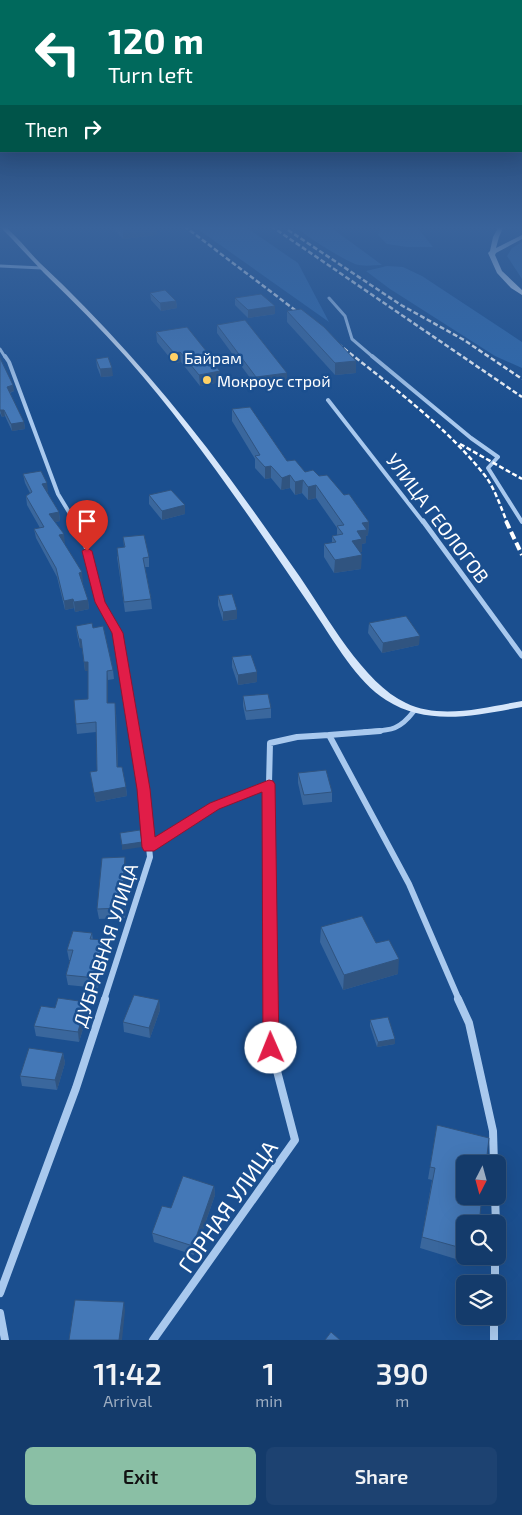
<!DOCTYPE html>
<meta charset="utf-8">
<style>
:root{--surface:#143b6b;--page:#1d4271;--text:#f1f3f6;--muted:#9dadc1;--line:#33557e;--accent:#8abfa5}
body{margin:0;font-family:"Exo 2",sans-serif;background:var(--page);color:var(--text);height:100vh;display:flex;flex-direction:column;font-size:19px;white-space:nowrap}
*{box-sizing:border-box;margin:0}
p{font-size:16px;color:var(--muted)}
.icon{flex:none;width:28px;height:28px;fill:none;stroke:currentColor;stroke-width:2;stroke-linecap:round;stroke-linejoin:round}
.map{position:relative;height:1340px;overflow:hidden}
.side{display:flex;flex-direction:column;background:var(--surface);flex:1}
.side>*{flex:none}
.top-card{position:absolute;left:0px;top:0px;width:522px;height:152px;box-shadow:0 5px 20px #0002,0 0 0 1px var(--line);background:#00695c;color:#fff;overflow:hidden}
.needle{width:32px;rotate:186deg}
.fabs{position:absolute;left:456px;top:1155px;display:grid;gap:10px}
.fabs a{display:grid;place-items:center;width:50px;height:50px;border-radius:8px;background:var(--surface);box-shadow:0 5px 20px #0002,0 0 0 1px var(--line);font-size:25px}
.pin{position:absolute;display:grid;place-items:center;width:42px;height:42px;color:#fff;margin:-51px -21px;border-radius:50% 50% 50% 0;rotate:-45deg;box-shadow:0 0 5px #0007}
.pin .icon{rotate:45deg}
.me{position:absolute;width:55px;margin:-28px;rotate:359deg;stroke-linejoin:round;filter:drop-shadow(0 0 4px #0008)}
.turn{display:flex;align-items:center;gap:18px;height:105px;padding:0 25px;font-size:22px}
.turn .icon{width:65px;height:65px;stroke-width:2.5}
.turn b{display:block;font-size:35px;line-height:42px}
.then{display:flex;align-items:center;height:48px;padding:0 25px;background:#0003;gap:10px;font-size:19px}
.eta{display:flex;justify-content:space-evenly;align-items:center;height:85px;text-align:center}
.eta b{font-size:30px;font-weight:600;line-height:35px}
.action{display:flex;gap:10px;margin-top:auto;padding:10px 25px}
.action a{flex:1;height:58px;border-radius:8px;background:var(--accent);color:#111;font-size:20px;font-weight:600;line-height:58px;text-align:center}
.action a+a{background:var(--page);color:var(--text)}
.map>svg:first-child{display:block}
</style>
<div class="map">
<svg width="522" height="1340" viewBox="0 0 522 1340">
<rect width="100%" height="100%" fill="#1b4f8f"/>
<path fill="#2e69ad" d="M190,226H244L298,263L329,322L199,230Z
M295,226H329L382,265C373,265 364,267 355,264C339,257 308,238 295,226Z
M382,226H416L433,247H407L387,244L378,235Z
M522,242V279L507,256L512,248Z
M387,266L403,267L422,276L522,342V368L495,356L390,289L366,271Z"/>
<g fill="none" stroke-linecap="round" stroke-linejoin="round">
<path stroke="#a9c9ee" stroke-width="3" d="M0,266L42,268
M329,298L345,316L352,339L373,357
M0,349L5,357"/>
<path stroke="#a9c9ee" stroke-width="4" d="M5,356L9,362L58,494L75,522
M372,356L471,438L498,457L488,468L522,522
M328,400L423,522"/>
<path stroke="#a9c9ee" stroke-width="5" d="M74,521L83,535L100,602L118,633L134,732
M423,521L522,656
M364,732C389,730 398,732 414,711"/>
<path stroke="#a9c9ee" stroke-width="6" d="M380,731L329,735L409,884L459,1000
M269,784L271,1000
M149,847L215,806L269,784L270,743L297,737L329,735
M104,1000L150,857L143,789L134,731"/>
<path stroke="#a9c9ee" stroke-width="8" d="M458,999L469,1023L493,1131L494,1164
M495,1196L496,1224
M495,1256V1284
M0,1293L76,1088L105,999
M0,1313L5,1340
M494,1316V1340
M153,1340L295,1140L271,1048V999"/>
<path fill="#d6e6fa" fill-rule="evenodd" d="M0,226H5L9,230C20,240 29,252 40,263C101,320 156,382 207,448C239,490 270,534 300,577C326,615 364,684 406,703C441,720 486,707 522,701V707C476,715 428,727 386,700C357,682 334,641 315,613C255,525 196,436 126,357C100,328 72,300 44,273C34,262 23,251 13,240C9,235 3,231 0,226Z
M499,226H504L499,237L496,248L522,235V239L496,253L495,255L502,271L522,290V295L511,288L497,273L488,253L490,251L493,237Z"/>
<path stroke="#fff" stroke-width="2.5" stroke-dasharray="5 2.5" stroke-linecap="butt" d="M184,226L307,319
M271,226L522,397
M288,230L401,305L464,340L522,379
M332,339C382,379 447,426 486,477C495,489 501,508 507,522
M460,444L522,479"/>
<path stroke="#fff" stroke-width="4" stroke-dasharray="8 4" stroke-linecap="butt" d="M506,521L522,555"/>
</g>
<path fill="#3a679d" d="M113,226H157V235L123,239L113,229Z
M150,293L176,301L177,308L161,311L151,300Z
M235,298L275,306V314L248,318L235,305Z
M287,311L356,361V373L335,375L287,322Z
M217,325L287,381L256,386L217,333Z
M156,332L220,371V382L200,386L181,362L174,363L157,342Z
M0,358L14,391L10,393L24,422L25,429L12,431L5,416L2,417L0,413Z
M96,359L113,376L101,377L97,367Z
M232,409L287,461L305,472L319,476L344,495L369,522L368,535L366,536V543L362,544V552H360L361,569L334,573L324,557V544L332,543V536L337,535V528L316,498L308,500L302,493L295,495L290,488L281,490L271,478L265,479L255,468V459L232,421Z
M23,474L48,491L47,492L59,512L60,521L55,522L64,534V543L83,582H82L88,600L89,609L75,612L74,608L65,610L57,577L36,538L34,529L40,528L27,505L26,496L30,493L25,483Z
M149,495L185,514L162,520L149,504Z
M123,537L149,557V567H145L151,599L152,609L125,612L117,557L124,547Z
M218,596L237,619L223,621L218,605Z
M369,623L419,645L382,653L368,633Z
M76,626L93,628L113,670L114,679L108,680V703L116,712L118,767L126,787L127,796L96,802L90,772L97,771L96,732L77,734L76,724L88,699V671H85L82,648H80L77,635Z
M232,657L257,682L238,685L232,667Z
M243,696L271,708V718L246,720L243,706Z
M298,773L332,792V802L303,805L298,783Z
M126,867L125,882H126L127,893L125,918L99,919L97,909Z
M321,927L376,943L398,974L343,990L320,942Z
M92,933L93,940H104L106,951L98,988L68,985L66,975L70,960H69L67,950Z
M159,1000L160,1010L150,1038L124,1032L123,1022Z
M86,1002L88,1012L79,1042L36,1036L34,1026L55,1008Z
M370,1020L395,1039V1044L377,1047L370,1026Z
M63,1053L65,1063L57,1090L22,1086L20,1076Z
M437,1125L465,1224V1256H474L472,1264L420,1248L432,1180L428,1179Z
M214,1186L215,1195L194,1255L154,1242L152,1233L171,1208Z"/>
<path fill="#305480" d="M144,226H157V235L123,239V229Z
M176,301L177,308L161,311L160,303Z
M275,306V314L248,318V310Z
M180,352L181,362L174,363V353Z
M356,361V373L335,375V363Z
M112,368L113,376L101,377L100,369Z
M220,371V382L200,386L199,375Z
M287,373V381L256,386V377Z
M13,385L14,391L8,393L7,387Z
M0,410H4L5,416L2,417Z
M24,422L25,429L12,431L11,424Z
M271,466V478L265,479V467Z
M290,475V488L281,490L282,478Z
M303,480L302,493L295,495V482Z
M47,483L48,491L43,492L42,484Z
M316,485V498L308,500V487Z
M185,505V514L162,520V511Z
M59,512L60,521L51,523L49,514Z
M369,522L368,535L366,536V543L362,544V552L351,554L352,541L357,531L362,523Z
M64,534L65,543L61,544L59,535Z
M362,555L361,569L334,573L335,560Z
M82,572L83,582H80L79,573Z
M73,599L74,608L65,610L64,601Z
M88,600L89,609L75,612L74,602Z
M237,610V619L223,621V612Z
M420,636L419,645L382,653L383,643Z
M79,639H81L82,648H80Z
M84,662H88L89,671H85Z
M107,671L108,680V713L107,703Z
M257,672V682L238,685V675Z
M115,703L116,712L118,777L117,767Z
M126,787L127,796L96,802L94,793Z
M142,842V847L122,850V845Z
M125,857L126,867L124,893L123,883Z
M126,882L127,893L125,918L124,908Z
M104,940L106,951L98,988L96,978Z
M399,959L398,974L343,990L344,975Z
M159,1000L160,1010L150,1038L149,1028Z
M86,1002L88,1012L79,1042L78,1032Z
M395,1039V1044L377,1047L378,1042Z
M63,1053L65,1063L57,1090L55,1080Z
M214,1186L215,1195L194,1255L193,1246Z
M124,1302L125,1311L122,1340H119Z"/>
<path fill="#4478b7" stroke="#305480" d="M120,226H144L123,229Z
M165,290L176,301L160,303L150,293Z
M261,294L275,306L248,310L235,298Z
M301,309L324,327L356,361L335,363L287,311Z
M245,320L287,373L256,377L217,325Z
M187,327L211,357H208L220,371L199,375L180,352L174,353L156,332Z
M108,357L112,368L100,369L96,359Z
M0,358L13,385L7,387L24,422L11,424L4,410H0Z
M250,407L287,461L295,460L305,472L313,470L319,476L327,475L344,495L349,494L369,522L362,523L367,530L357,531L362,539L352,541L362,555L335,560L324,544L336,542L332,536L343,534L337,526L344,525L316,485L308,487L303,480L295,482L290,475L282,478L271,466L265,467L255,456L260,455L232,409Z
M41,471L47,483L42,484L59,512L49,514L64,534L59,535L82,572L79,573L88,600L74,602L73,599L64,601L56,568L34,529L44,527L26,496L32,492L23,474Z
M171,490L185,505L162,511L149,495Z
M144,535L149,557L143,558L151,599L124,602L117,548L125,547L123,537Z
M232,594L237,610L223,612L218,596Z
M406,616L420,636L383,643L369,623Z
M92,623L93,628L103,626L113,670L107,671V703H115L117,767H122L126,787L94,793L90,772L97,771L96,722L76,724L74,700L88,699V662H84L81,639H79L76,626Z
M251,655L257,672L238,675L232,657Z
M268,694L271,708L246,711L243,696Z
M326,770L332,792L304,795L298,773Z
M140,830L142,842L122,845L120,833Z
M125,857L123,883L126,882L124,908L97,909L102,858Z
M362,916L376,943L389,940L399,959L344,975L321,927Z
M73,931L92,933L90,939L104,940L96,978L66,975L73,950H67Z
M134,995L159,1000L149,1028L123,1022Z
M58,998L86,1002L78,1032L34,1026L41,1006L55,1008Z
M388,1017L395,1039L378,1042L370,1020Z
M29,1048L63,1053L55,1080L20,1076Z
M437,1125L489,1138L486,1164H465V1196H482L479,1224H465V1249L422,1237L435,1168L430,1167Z
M183,1176L214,1186L193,1246L152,1233L162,1206L171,1208Z
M75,1300L124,1302L119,1340H69Z
M331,1332L340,1340H325Z"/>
<linearGradient id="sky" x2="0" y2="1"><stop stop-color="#0f2b4f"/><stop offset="0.55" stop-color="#39639b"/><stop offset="1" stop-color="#39639b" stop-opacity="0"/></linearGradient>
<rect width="522" height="414" fill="url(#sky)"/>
<path fill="#e11d48" stroke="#92132f" d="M87,548L92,551L105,602L123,633L150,789L155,837L210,803L269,780L273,781L275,784L279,1048L277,1053L271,1055L265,1053L263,1048L262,792L219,809L154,851H144L142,847L137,789L112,633L95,602L82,551Z"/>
<g fill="#ffd166" stroke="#1b4f8f" stroke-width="2">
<circle cx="174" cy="357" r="5"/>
<circle cx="207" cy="380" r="5"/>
</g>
<g text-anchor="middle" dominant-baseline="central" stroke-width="5" stroke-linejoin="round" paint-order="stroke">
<g font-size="16" fill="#fff" stroke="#1b4f8f" text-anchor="start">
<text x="184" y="357">Байрам</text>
<text x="217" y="380">Мокроус строй</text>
</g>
<g font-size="19" fill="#fff" stroke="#1b4f8f">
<text transform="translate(438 518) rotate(53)">УЛИЦА ГЕОЛОГОВ</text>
<text transform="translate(105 945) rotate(-72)">ДУБРАВНАЯ УЛИЦА</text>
</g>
<g font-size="22" fill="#fff" stroke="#1b4f8f">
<text transform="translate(227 1206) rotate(-55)">ГОРНАЯ УЛИЦА</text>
</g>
</g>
</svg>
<div class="fabs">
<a><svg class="needle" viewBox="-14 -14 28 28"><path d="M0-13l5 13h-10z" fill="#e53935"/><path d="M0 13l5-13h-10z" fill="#9dadc1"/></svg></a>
<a><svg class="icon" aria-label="search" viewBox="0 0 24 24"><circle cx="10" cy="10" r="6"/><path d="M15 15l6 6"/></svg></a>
<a><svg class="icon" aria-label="layers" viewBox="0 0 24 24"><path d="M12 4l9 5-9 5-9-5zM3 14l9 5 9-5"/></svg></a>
</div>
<div class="pin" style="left:87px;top:551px;background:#d93025"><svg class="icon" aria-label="arrive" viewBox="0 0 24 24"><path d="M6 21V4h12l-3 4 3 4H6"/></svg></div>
<svg class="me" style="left:271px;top:1048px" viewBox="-20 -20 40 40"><circle r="19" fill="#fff"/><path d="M0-13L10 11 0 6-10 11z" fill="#e11d48"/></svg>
<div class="top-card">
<div class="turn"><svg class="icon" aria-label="left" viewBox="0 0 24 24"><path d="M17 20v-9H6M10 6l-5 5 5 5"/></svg><div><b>120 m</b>Turn left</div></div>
<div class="then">Then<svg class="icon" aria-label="right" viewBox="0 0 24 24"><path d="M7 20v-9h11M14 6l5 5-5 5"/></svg></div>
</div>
</div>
<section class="side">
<div class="eta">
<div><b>11:42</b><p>Arrival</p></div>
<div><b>1</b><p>min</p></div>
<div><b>390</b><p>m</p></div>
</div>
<div class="action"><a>Exit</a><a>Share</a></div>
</section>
